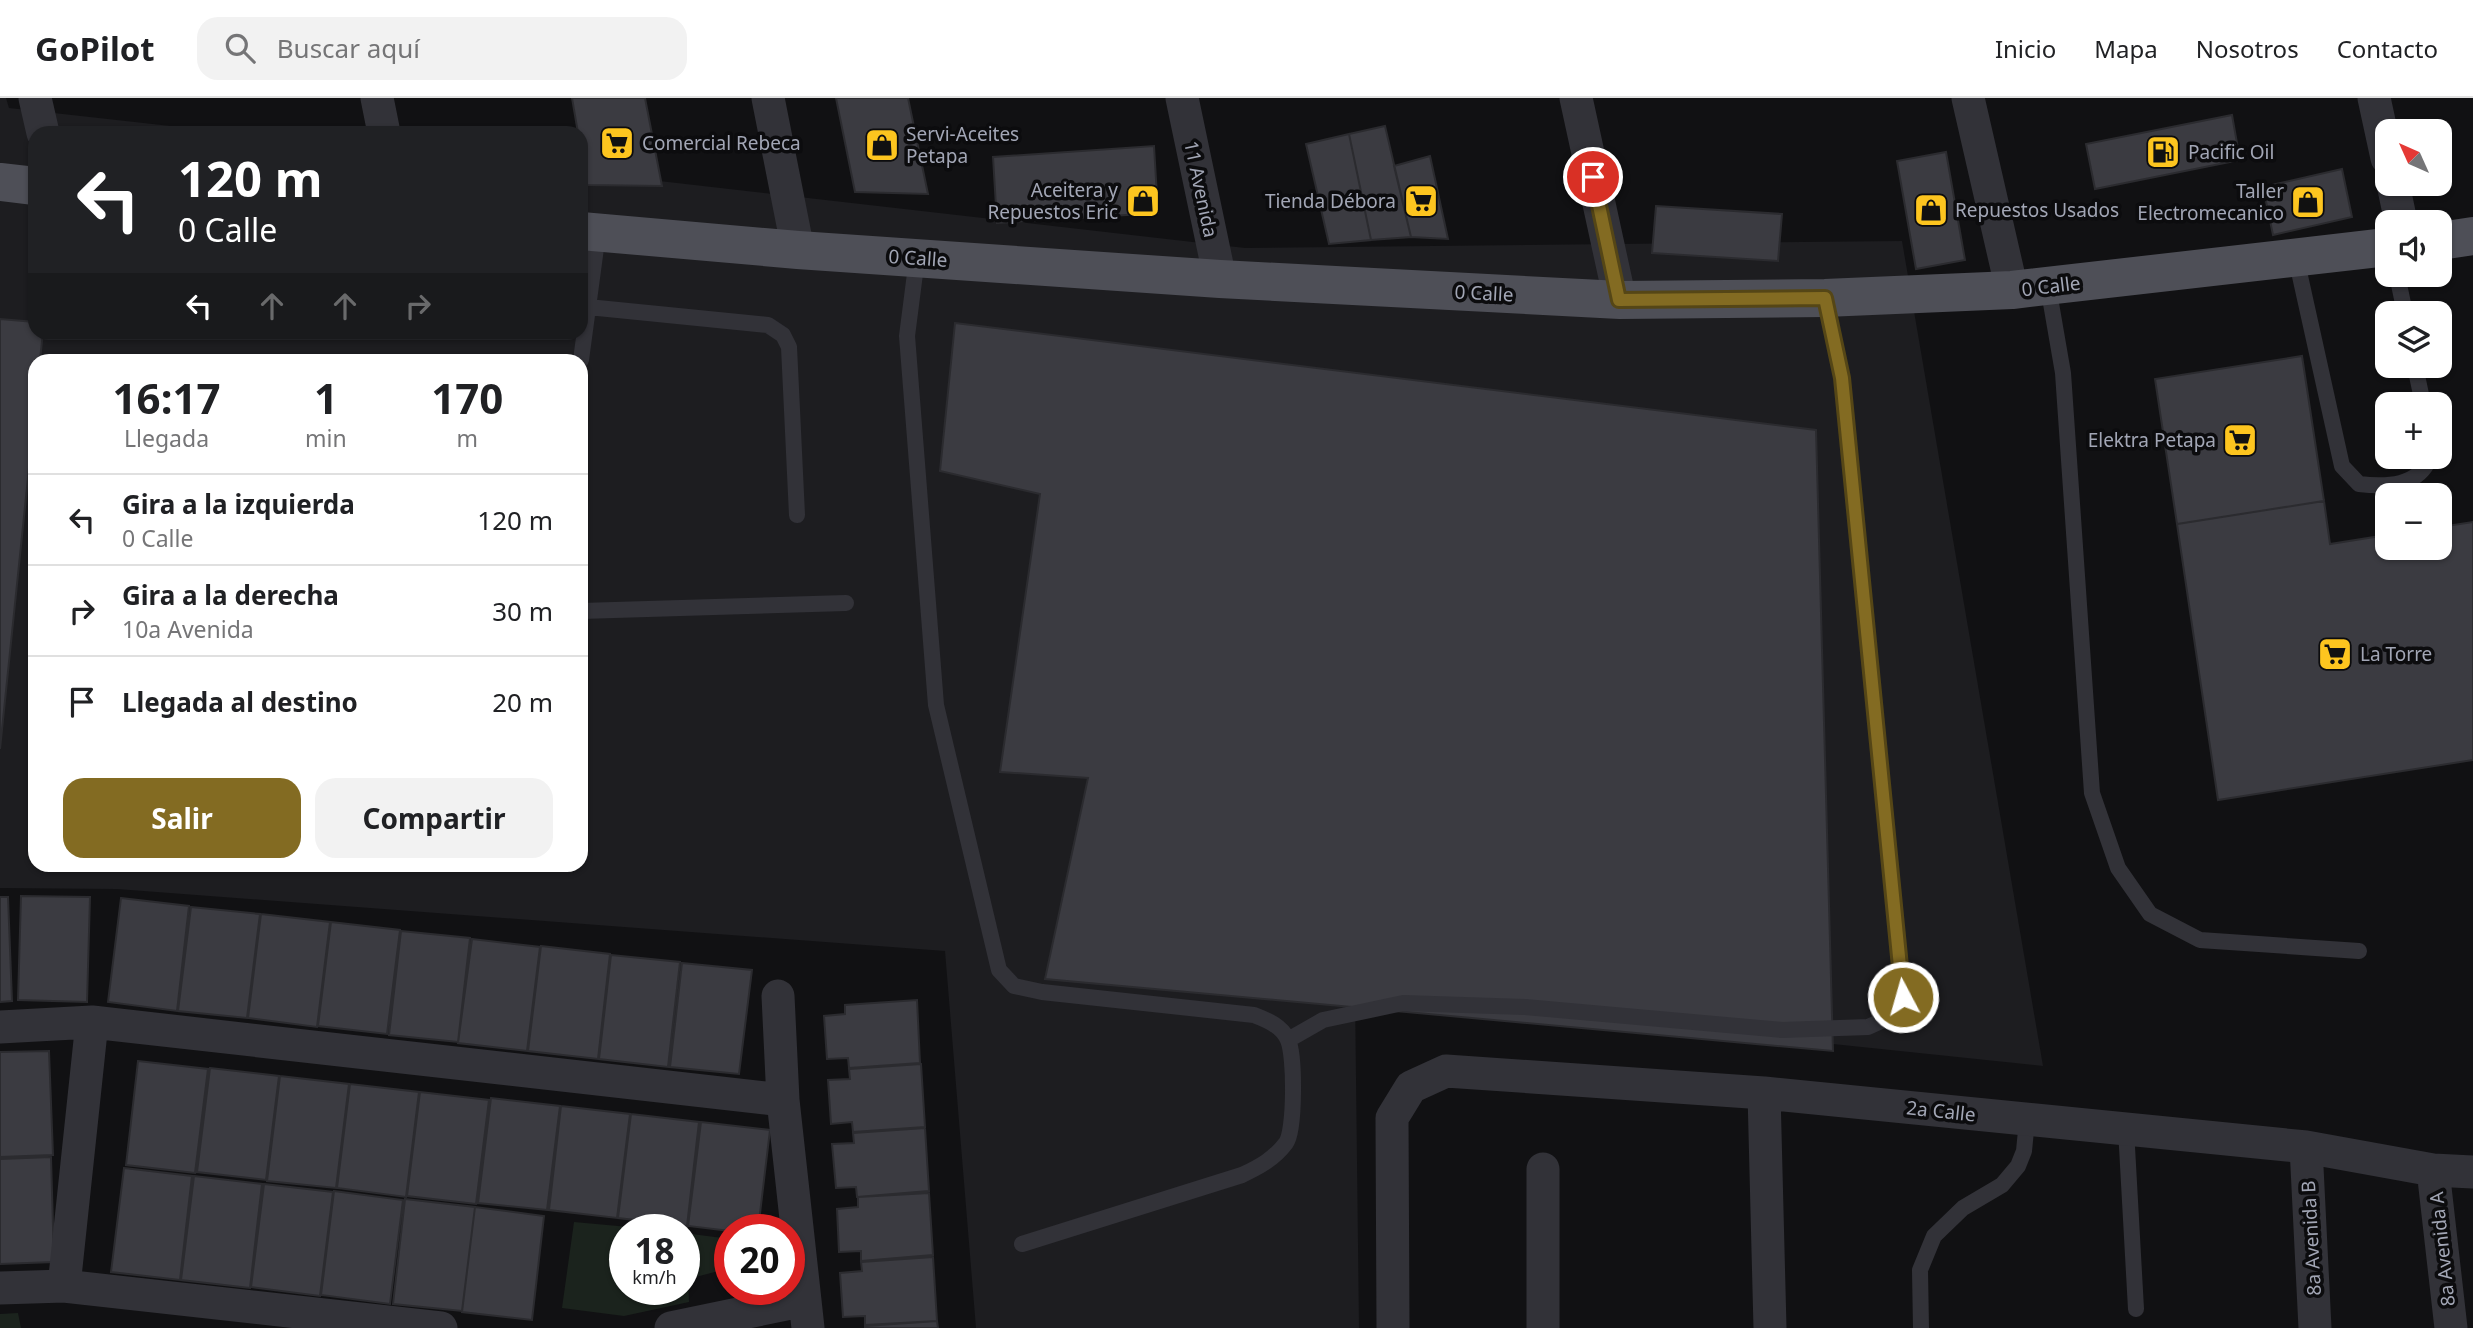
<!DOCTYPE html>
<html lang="es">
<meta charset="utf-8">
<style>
:root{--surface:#fff;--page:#f2f2f2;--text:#202124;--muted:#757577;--line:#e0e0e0;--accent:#836b22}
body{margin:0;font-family:"Noto Sans",sans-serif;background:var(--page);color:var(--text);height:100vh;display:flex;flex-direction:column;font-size:26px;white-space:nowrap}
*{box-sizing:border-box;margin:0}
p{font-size:23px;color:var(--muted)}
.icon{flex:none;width:38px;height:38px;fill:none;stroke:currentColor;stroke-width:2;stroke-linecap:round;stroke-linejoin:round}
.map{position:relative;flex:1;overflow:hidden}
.drawer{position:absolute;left:28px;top:256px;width:560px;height:518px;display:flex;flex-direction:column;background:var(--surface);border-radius:21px;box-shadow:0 2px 5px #0004}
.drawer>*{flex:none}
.banner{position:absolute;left:28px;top:28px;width:560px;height:214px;border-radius:21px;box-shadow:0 2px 5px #0004;background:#202124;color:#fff;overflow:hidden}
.needle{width:46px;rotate:315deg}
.fabs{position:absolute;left:2375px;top:21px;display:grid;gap:14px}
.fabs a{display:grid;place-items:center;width:77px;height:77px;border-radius:14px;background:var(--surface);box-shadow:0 2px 5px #0004;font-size:35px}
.speed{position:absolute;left:609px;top:1116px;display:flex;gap:14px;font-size:35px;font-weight:700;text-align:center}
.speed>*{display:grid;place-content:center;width:91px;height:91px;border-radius:50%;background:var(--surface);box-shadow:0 2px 5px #0004;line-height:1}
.speed small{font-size:18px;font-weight:400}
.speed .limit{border:10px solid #d22;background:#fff;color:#111}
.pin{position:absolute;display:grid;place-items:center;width:60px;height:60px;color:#fff;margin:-30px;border:4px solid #fff;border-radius:50%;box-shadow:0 2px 7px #0007}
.me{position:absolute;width:77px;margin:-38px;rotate:354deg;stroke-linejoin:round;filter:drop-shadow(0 0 5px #0008)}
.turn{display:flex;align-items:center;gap:24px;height:147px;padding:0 35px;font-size:32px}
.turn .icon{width:91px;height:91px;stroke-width:2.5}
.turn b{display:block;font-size:49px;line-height:60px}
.lanes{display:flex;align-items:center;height:66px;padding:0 35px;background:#0003;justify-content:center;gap:35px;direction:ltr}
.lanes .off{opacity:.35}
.eta{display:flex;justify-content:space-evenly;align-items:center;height:119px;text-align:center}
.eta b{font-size:42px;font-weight:700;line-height:49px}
.primary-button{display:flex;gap:14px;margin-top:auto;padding:14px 35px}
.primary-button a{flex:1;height:80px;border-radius:21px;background:var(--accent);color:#fff;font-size:28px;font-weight:700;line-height:80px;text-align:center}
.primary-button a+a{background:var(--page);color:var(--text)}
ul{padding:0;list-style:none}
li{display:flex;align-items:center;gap:21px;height:91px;padding:0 35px;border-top:2px solid var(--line)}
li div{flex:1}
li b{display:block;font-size:26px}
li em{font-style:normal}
header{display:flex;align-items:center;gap:42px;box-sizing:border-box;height:98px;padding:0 35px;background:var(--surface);border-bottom:2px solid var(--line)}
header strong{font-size:33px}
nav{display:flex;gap:38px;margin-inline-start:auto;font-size:24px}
.search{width:490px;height:63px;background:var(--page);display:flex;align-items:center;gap:18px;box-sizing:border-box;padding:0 24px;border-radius:21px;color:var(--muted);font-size:26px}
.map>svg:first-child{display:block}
</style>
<header>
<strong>GoPilot</strong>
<div class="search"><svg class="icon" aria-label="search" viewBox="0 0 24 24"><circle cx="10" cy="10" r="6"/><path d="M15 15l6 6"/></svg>Buscar aquí</div>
<nav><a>Inicio</a><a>Mapa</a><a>Nosotros</a><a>Contacto</a></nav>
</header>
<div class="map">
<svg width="2473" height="1230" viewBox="0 0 2473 1230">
<rect width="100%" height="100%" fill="#111113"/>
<path fill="#1d1d20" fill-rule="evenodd" d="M0,0H6L9,10L233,35H35V234H581V74L1245,150L1902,143L2043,968L1355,896L1359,1230H976L945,853L117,791L0,790ZM35,262H581V766H35Z"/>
<path fill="#1b231d" d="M574,1124L662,1132H625V1192H684V1135L730,1141V1170L688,1181L689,1204L624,1218L562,1210Z
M18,1215L21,1230H0V1216Z"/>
<path fill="#3b3b41" stroke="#2b2b2f" stroke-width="2" d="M572,0H645L662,88L587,87L581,54V35H578Z
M836,0H908L928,96L855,94Z
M2232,17L2240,62L2095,91L2086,46Z
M1385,28L1411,139L1371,142L1349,36Z
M1349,36L1371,142L1329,146L1306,46Z
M1154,48L1158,115L997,125L993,59Z
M1946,54L1965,162L1916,171L1897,63Z
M1430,58L1448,141L1411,139L1394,68Z
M2342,71L2352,119L2273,137L2263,89Z
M1656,108L1782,116L1778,163L1652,155Z
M0,221L35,224V234H43L40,262H35V312L0,651Z
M955,225L1816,332L1833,953L1045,881L1088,680L1000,674L1040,396L940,373Z
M2302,258L2324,403L2177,426L2155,281Z
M2324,403L2330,446L2387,437V450H2440V429L2473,424V662L2218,702L2177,426Z
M21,798L90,799L87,904L18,902Z
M0,799H8L12,903L0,904Z
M121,800L189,808L177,913L108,904Z
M191,809L260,816L247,920L178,913Z
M261,816L330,824L317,929L248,920Z
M331,824L400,832L387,936L318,928Z
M401,833L470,840L458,944L389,937Z
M472,841L540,849L527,953L458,945Z
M541,848L610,856L598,961L528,953Z
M611,857L680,864L668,969L599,961Z
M682,865L752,872L739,976L670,969Z
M917,902L920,965L849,970L848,960L827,961L824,918L845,916V907Z
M49,953L53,1057L0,1059V954Z
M138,963L208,971L195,1075L126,1067Z
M921,966L925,1029L853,1034L852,1024L831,1026L828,982L850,981L849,971Z
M210,970L279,978L266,1082L197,1074Z
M280,978L349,986L336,1090L267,1083Z
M350,986L419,994L406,1099L337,1090Z
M420,994L489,1002L476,1106L407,1098Z
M491,1000L560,1008L547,1112L478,1105Z
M561,1008L630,1016L617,1120L549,1112Z
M631,1016L699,1024L687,1128L618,1120Z
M701,1024L770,1032L758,1132L730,1133L688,1128Z
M925,1030L929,1093L857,1099L856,1089L836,1090L832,1046L854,1045L853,1035Z
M51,1059L54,1164L0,1166V1061Z
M124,1070L192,1078L180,1182L111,1174Z
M194,1078L262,1086L250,1190L181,1182Z
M264,1086L333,1094L320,1198L251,1189Z
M334,1093L403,1102L390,1206L321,1197Z
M929,1095L933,1157L861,1163V1153L839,1154L837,1111L858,1109V1099Z
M405,1101L475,1109L462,1213L393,1206Z
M475,1109L544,1118L532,1222L462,1214Z
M933,1159L937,1223L865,1227V1218L843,1219L840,1175L862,1173L861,1164Z
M937,1223L938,1230H865V1228Z"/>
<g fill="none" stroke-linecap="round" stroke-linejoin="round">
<path stroke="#323238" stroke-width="16" d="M917,160L907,238L936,607L999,872L1014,888L1042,894L1254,917C1267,922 1282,928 1288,942C1295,958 1295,1033 1286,1045C1274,1061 1259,1069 1242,1077L1022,1146
M2296,160L2342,368L2359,386C2386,389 2419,389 2430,359
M2397,177L2405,215
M2048,188L2063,275L2092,695L2118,770L2150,816L2200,842L2359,853
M588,209L768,227L783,237L789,249L797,417
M581,262L598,135
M2415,268L2423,306
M581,513L846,505
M1288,942L1323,922L1403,905L1525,909L1782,932L1868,929L1888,920L1903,899L1842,280L1825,200
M2126,1031L2136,1211
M1921,1230L1920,1172L1934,1138L1963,1110L2002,1087L2018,1068L2024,1053L2027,1022"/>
<path stroke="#323238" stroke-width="33" d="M35,0L43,35
M377,0L384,35
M768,0L798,152
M1182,0L1220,181
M1576,0L1620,202
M1968,0L2012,192
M2374,0L2387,60
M2393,86L2401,124
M778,898L783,1002L808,1230
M0,929L92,924L783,1002
M1764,995L1770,1230
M2306,1049L2315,1230
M1543,1071V1230
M2433,1072L2451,1230
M64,1188L92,924
M0,1190L64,1188L441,1230
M671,1230L805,1202
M1393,1230L1392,1020L1411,989L1446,973L1764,995L2306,1049L2433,1072L2473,1074"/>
<path stroke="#4e4f57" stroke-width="38" d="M0,84L35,88
M581,133L798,152L1220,181L1620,202L1825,200L2012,192L2387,149
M2440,143L2473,138"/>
</g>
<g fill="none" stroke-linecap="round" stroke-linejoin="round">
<g stroke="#554616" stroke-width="18">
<path id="route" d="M1593,79L1619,202L1825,200L1842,280L1903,899"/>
</g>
<use href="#route" stroke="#836b22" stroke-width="12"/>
</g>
<defs>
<g id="supermarket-square" transform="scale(1.75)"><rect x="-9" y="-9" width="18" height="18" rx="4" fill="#fdc51f" stroke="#0c0c0e"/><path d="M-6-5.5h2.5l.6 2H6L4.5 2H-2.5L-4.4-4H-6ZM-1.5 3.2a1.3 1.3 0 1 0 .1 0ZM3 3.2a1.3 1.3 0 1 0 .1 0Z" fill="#111"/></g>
<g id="shop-square" transform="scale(1.75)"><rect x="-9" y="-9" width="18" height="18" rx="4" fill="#fdc51f" stroke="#0c0c0e"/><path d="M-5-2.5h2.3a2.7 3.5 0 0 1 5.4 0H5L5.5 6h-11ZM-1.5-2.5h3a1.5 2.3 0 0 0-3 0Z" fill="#111"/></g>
<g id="fuel-square" transform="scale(1.75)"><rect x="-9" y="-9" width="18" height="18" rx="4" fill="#fdc51f" stroke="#0c0c0e"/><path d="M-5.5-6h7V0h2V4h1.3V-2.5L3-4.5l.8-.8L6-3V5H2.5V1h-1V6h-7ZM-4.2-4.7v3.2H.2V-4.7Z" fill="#111"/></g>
</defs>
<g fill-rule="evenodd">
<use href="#supermarket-square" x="617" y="45"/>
<use href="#shop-square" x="882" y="47"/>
<use href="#fuel-square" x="2163" y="54"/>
<use href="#shop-square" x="1143" y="103"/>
<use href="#supermarket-square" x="1421" y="103"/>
<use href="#shop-square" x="2308" y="104"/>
<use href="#shop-square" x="1931" y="112"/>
<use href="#supermarket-square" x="2240" y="342"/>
<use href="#supermarket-square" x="2335" y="556"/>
</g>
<g text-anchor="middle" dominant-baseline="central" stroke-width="7" stroke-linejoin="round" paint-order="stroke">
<g font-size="19" fill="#a2a6b5" stroke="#0c0c0e" text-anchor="start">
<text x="906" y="36">Servi-Aceites<tspan x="906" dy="22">Petapa</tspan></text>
<text x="642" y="45">Comercial Rebeca</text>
<text x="2188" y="54">Pacific Oil</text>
<text x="1118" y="92" text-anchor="end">Aceitera y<tspan x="1118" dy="22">Repuestos Eric</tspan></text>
<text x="2284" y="93" text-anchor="end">Taller<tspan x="2284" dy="22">Electromecanico</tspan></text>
<text x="1396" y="103" text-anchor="end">Tienda Débora</text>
<text x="1955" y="112">Repuestos Usados</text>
<text x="2216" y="342" text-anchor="end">Elektra Petapa</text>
<text x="2360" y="556">La Torre</text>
</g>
<g font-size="19" fill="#a2a6b5" stroke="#0c0c0e">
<text transform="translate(1201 91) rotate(78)">11 Avenida</text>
<text transform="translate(918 160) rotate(4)">0 Calle</text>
<text transform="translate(2051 188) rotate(-7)">0 Calle</text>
<text transform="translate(1484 195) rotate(3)">0 Calle</text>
<text transform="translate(1941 1013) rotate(6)">2a Calle</text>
<text transform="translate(2311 1140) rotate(-93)">8a Avenida B</text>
<text transform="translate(2442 1151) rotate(-96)">8a Avenida A</text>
</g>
</g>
</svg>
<div class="fabs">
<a><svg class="needle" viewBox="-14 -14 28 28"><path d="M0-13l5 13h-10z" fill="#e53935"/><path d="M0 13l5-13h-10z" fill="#757577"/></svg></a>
<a><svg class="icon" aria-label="sound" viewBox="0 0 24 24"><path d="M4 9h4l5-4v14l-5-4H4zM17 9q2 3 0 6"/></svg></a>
<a><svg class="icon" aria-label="layers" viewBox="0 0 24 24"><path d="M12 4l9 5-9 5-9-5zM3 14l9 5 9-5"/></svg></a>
<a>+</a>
<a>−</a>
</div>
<div class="speed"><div>18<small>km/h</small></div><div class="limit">20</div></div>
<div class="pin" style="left:1593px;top:79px;background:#d93025"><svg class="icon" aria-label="arrive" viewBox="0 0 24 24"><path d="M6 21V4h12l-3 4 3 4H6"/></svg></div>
<svg class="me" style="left:1903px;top:899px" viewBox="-20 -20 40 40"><circle r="17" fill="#836b22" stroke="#fff" stroke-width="3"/><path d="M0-11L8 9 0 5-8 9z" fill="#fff"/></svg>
<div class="banner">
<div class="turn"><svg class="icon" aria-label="left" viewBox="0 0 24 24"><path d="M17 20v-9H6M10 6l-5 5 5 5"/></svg><div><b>120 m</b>0 Calle</div></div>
<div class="lanes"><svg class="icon" aria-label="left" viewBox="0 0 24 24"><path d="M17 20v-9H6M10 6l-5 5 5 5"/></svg><svg class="icon off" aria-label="ahead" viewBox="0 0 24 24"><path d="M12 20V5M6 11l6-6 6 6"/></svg><svg class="icon off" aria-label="ahead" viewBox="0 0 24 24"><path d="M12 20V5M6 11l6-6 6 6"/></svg><svg class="icon off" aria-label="right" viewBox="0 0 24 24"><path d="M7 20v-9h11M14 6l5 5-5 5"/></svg></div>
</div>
<section class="drawer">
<div class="eta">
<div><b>16:17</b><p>Llegada</p></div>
<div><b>1</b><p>min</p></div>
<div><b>170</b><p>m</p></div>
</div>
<ul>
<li><svg class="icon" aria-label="left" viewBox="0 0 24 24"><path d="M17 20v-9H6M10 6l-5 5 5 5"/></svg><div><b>Gira a la izquierda</b><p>0 Calle</p></div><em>120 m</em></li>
<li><svg class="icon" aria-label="right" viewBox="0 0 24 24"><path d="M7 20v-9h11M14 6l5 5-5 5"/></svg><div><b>Gira a la derecha</b><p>10a Avenida</p></div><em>30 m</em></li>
<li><svg class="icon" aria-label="arrive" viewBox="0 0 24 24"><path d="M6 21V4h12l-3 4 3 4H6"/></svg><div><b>Llegada al destino</b></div><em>20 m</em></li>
</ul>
<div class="primary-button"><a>Salir</a><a>Compartir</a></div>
</section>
</div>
